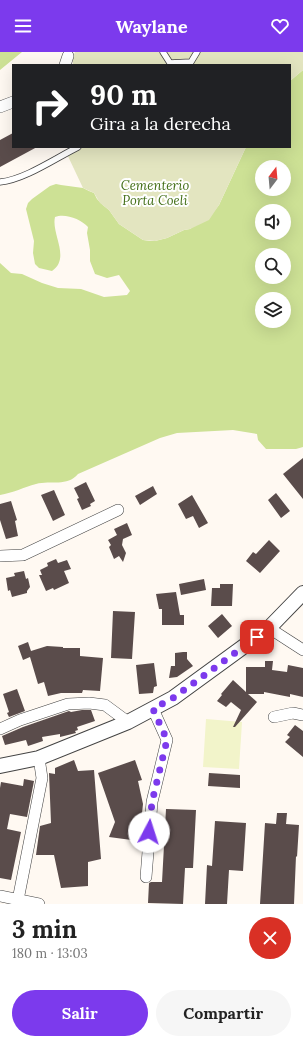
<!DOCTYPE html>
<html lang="es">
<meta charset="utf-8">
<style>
:root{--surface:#fff;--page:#f6f6f6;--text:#222;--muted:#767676;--accent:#7c3aed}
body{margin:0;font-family:Lora,serif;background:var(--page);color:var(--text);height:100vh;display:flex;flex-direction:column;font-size:15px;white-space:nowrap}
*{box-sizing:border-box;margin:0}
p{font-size:13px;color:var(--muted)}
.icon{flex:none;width:22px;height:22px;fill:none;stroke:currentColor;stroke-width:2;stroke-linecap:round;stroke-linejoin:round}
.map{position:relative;height:852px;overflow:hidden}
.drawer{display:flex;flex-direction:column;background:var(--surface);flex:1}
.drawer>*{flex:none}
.banner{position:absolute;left:12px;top:12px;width:279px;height:84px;border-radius:0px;box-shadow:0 4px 16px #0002;background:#202124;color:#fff;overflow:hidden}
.needle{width:26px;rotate:16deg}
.tools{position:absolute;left:255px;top:108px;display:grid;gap:8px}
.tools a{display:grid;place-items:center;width:36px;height:36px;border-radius:50%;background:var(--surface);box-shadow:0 4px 16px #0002;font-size:20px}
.pin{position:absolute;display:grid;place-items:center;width:34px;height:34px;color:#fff;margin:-17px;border-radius:8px;box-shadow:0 2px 6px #0006}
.me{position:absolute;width:44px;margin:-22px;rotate:5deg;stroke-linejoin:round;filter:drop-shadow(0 0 3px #0008)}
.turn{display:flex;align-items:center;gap:14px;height:84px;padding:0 12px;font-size:18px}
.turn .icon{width:52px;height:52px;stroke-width:2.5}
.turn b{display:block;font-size:28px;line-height:34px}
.round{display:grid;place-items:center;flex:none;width:42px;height:42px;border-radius:21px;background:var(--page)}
.overview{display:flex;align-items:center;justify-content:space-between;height:68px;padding:0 12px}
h1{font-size:24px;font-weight:700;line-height:30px}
.button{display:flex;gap:8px;margin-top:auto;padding:8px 12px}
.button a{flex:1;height:46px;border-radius:24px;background:var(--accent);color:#fff;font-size:16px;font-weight:700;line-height:46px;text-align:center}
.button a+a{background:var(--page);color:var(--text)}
header{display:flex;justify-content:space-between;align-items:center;height:52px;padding:0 12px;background:var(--accent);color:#fff;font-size:18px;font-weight:700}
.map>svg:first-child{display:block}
</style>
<header><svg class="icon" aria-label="menu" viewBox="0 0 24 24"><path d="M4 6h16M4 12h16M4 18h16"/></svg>Waylane<svg class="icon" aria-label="heart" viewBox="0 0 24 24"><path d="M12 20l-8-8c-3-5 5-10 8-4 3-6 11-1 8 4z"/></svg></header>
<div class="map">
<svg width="303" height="852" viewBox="0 0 303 852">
<rect width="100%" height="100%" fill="#fff9f2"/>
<path fill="#cde195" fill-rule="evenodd" d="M0,0H22L0,18Z
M303,18V395L296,397H266L258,388L257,382L233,378L177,381L160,386L78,422C67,435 51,428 36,432C24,435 13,441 0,443V211L11,221L22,222L42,231L58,236L81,237L104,245L127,243L130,239L119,223L107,226L95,222L90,209V198L87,181L88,175C81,167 65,161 55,165C51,182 71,206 52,219L39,216L35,212L33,201L34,189L26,157L28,151L32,147L50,134L56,132L61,133L83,136L89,139L94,141L97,147L104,154L109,158L119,172L143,188L150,189H155L167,186L184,178L190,177L215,158L219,153L246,95H290V29ZM262,115H284V137H262ZM262,159H284V181H262ZM262,203H284V225H262ZM262,247H284V269H262Z"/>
<path fill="#e3e5c0" d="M75,0H303V18L290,29V13H73V5Z
M75,95H246L219,153L209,168L190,177L184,178L167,186L155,189L143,188L119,172L109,158L100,151L94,141L83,136L66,100Z"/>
<path fill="#f2f4ca" d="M206,667L242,670L239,717L203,715Z"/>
<path fill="#5a4c4b" d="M13,81V95H37L0,115V88Z
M303,406V447L283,422Z
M86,430L95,449L90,452L91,454L82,458L77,447L79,446L74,436Z
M153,434L157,442L140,453L135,444Z
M54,438L65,463L53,469L41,443Z
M276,441L290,459L281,466L268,448Z
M192,443L208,471L199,476L193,464L186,467L178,452Z
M11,449L17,468L15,469L18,484L6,487L0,468V452Z
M127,471L132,483L123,487L122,493L126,501L123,510L119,504L114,507L109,495L111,493L108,488L117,483L114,477Z
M269,488L280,499L260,521L246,509L253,500L256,502Z
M56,507L58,511L67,508L71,517L64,519L69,531L54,538L53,536L46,539L39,523H42L40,518L48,514L47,511Z
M24,519L26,527L28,526L30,535L27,539V541L12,545L10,538L8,539L6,526L15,524L14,521Z
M204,527L206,538L181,543L179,532Z
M220,532H233L232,554H211L212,536H220Z
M176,540L180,563H184V573H162V557H159L156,542Z
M113,559L135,560L132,607L111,606Z
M222,562L232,574L218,586L208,574Z
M28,590L31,599L47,594L63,595V596H80V604L103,606L100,639L83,638L82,641H61L48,644L44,630L38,632L30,605L23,608L18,594Z
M183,600H187V607L193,614L177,625L169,626L171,614H175V601Z
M265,609H273L272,618L287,620L288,613L303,616V645L290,642V645L264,640V642H248L257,650L235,675H233L241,658L231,650L226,655L217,649L222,643L221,642L233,628L246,640V615H265Z
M154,611L157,634L154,635L153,641L139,642L136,613Z
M17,637L25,659L9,665L7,661L9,660L3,642Z
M82,658H91L95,669L77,675L78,678L75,679L76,681L60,685V682L42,685L43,689L28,694L26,688L5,693L2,684L23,675L69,659L71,660Z
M295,673L303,679V705L285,690L290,685L287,683Z
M74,708L78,719L94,718L101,807L88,810V834L61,836L54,803H36L40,774L51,771L49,721L55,722V716Z
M135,708L142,728L138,729L143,752L139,789L109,785L115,770L98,721Z
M209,721L240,723V736L208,734Z
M24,727L34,729L27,765L10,762L7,777L21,780L11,828L0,826V736L1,730L23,734Z
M166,757L196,758L193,816H185L183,852L148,851L149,831L151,830H162Z
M277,761H287L286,772L299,773L297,805L296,804L294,852H260L265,771L276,772Z
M215,769L246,771L243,819L229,818L227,852H205L207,813L212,814Z"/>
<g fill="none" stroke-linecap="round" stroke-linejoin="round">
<g stroke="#434343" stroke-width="7">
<path id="service" d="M163,0L170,11L191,10L197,0
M0,130C24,128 56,106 78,95"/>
</g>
<g stroke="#434343" stroke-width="12">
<path id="minor" d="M65,13L68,4
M0,55L13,50
M0,504L23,503L118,458
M269,576L303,598
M274,665L293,661L303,663
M0,677L20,668L68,652L89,651L105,653L128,670
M146,825L152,750L167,688L153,657
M0,844L39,852
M18,848L42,726L39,706"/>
</g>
<g stroke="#434343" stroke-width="16">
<path id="tertiary" d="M0,714L39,706L128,670L173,646L269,576L303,541"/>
</g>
<use href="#service" stroke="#fff" stroke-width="5.5"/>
<use href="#minor" stroke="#fff" stroke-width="11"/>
<use href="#tertiary" stroke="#fff" stroke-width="14"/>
</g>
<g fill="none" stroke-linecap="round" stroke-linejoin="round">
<path stroke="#7c3aed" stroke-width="7" stroke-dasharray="0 12.6" d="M149,780L152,750L167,688L153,657L173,646L257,585"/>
</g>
<g text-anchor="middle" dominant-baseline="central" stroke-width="4" stroke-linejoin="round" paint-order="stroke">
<g font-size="13" font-style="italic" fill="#436f18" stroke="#fff">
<text x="155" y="133">Cementerio<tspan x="155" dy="15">Porta Coeli</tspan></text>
</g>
</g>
</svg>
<div class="tools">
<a><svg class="needle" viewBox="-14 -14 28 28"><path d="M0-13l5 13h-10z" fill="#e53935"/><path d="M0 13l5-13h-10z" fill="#767676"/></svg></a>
<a><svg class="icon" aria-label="sound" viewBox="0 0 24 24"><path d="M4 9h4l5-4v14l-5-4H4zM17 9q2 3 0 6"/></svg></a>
<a><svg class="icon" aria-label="search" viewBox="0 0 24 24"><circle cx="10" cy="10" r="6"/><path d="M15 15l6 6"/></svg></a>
<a><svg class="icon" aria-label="layers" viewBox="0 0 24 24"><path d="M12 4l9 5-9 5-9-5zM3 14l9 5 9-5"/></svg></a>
</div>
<div class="pin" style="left:257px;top:585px;background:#d93025"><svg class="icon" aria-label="arrive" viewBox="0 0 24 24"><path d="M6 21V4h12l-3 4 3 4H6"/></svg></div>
<svg class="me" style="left:149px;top:780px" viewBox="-20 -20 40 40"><circle r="19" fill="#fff"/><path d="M0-13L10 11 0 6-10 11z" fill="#7c3aed"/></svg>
<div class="banner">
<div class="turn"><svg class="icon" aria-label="right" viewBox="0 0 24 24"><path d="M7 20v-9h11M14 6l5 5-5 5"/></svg><div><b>90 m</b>Gira a la derecha</div></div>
</div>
</div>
<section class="drawer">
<div class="overview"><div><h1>3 min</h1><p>180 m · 13:03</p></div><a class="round" style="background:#d93025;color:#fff"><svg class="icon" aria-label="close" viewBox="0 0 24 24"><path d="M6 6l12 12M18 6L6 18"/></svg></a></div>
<div class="button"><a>Salir</a><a>Compartir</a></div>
</section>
